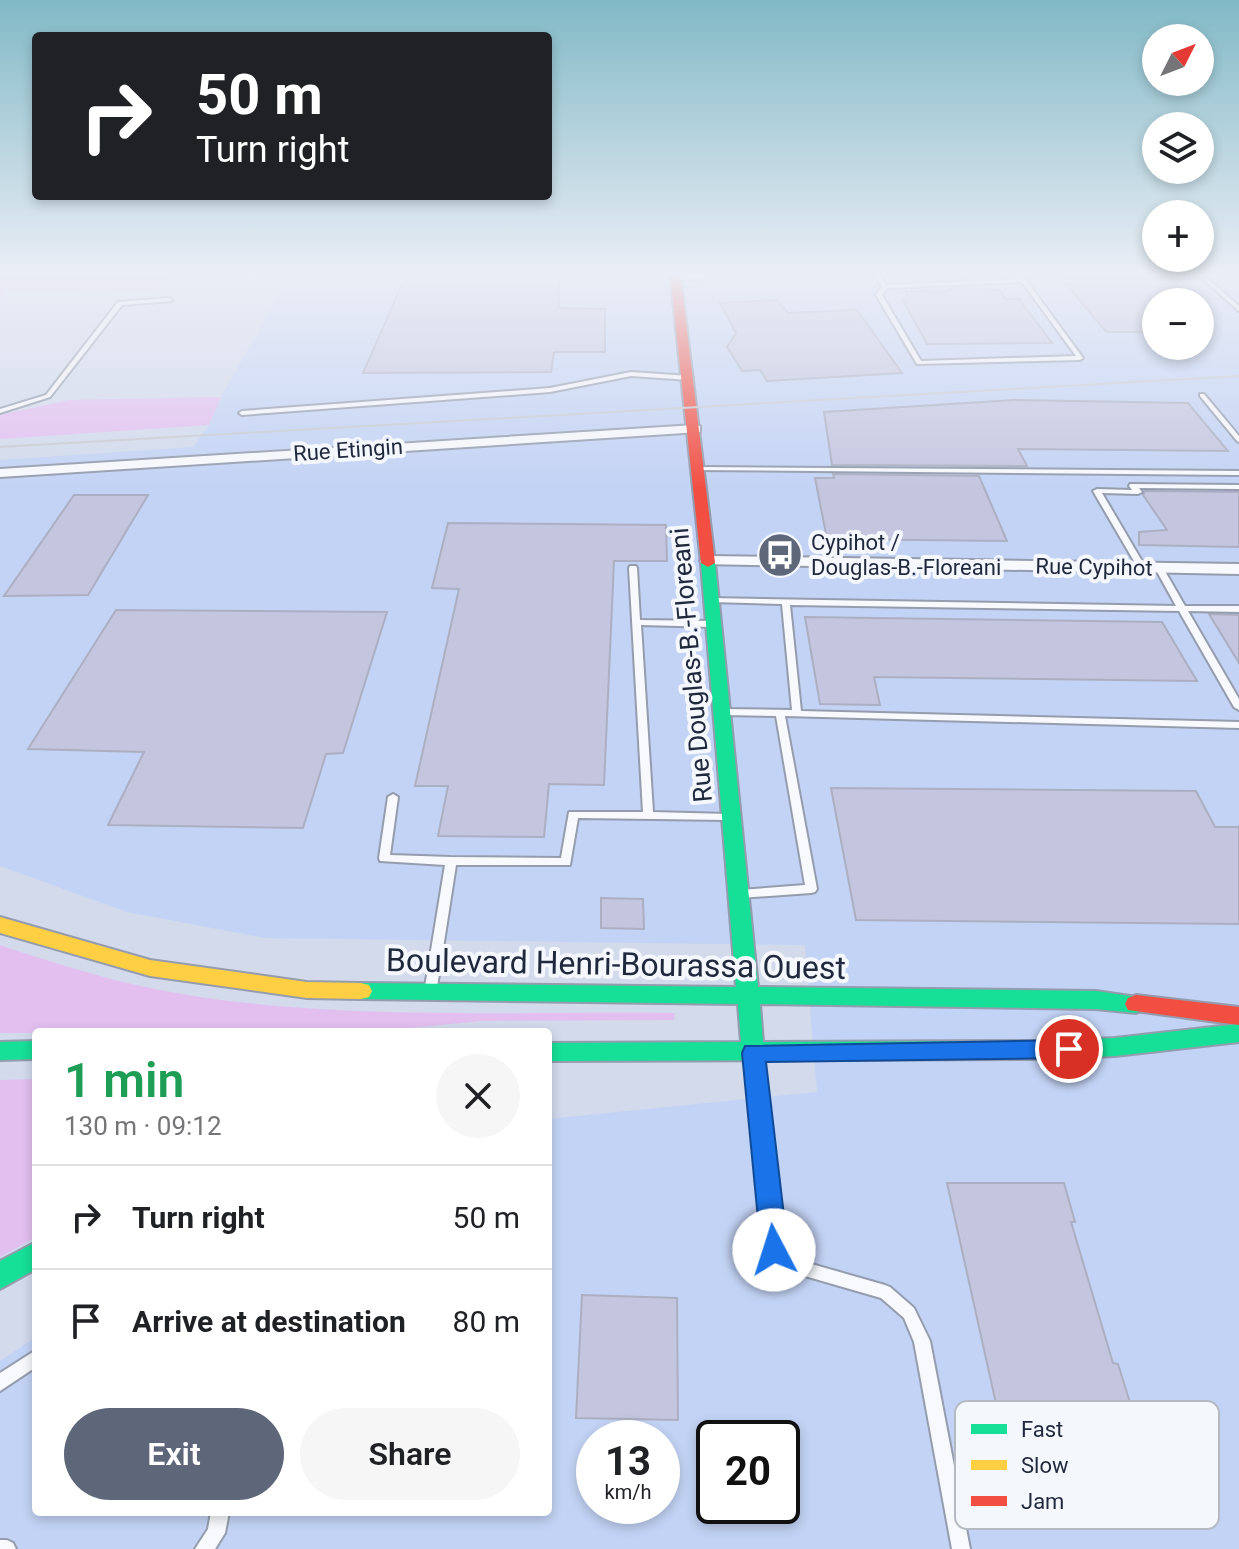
<!DOCTYPE html>
<meta charset="utf-8">
<style>
:root{--surface:#fff;--page:#f6f6f6;--text:#202124;--muted:#757577;--line:#e0e0e0;--accent:#5e667a}
body{margin:0;font-family:Roboto,sans-serif;background:var(--page);color:var(--text);height:100vh;display:flex;flex-direction:column;font-size:30px;white-space:nowrap}
*{box-sizing:border-box;margin:0}
p{font-size:26px;color:var(--muted)}
.icon{flex:none;width:44px;height:44px;fill:none;stroke:currentColor;stroke-width:2;stroke-linecap:round;stroke-linejoin:round}
.map{position:relative;flex:1;overflow:hidden}
.details{position:absolute;left:32px;top:1028px;width:520px;height:488px;display:flex;flex-direction:column;background:var(--surface);border-radius:8px;box-shadow:0 4px 12px #0003}
.details>*{flex:none}
.hud{position:absolute;left:32px;top:32px;width:520px;height:168px;border-radius:8px;box-shadow:0 4px 12px #0003;background:#202124;color:#fff;overflow:hidden}
.needle{width:52px;rotate:48deg}
.buttons{position:absolute;left:1142px;top:24px;display:grid;gap:16px}
.buttons a{display:grid;place-items:center;width:72px;height:72px;border-radius:50%;background:var(--surface);box-shadow:0 4px 12px #0003;font-size:40px}
.speed{position:absolute;left:576px;top:1420px;display:flex;gap:16px;font-size:40px;font-weight:700;text-align:center}
.speed>*{display:grid;place-content:center;width:104px;height:104px;border-radius:50%;background:var(--surface);box-shadow:0 4px 12px #0003;line-height:1}
.speed small{font-size:20px;font-weight:400}
.speed .limit{border:4px solid #111;border-radius:12px;background:#fff;color:#111}
.pin{position:absolute;display:grid;place-items:center;width:68px;height:68px;color:#fff;margin:-34px;border:4px solid #fff;border-radius:50%;box-shadow:0 2px 8px #0007}
.me{position:absolute;width:88px;margin:-44px;rotate:355deg;stroke-linejoin:round;filter:drop-shadow(0 0 6px #0008)}
.turn{display:flex;align-items:center;gap:28px;height:168px;padding:0 32px;font-size:36px}
.turn .icon{width:104px;height:104px;stroke-width:2.5}
.turn b{display:block;font-size:56px;line-height:68px}
.round{display:grid;place-items:center;flex:none;width:84px;height:84px;border-radius:42px;background:var(--page)}
.summary{display:flex;align-items:center;justify-content:space-between;height:136px;padding:0 32px}
h1{font-size:48px;font-weight:600;line-height:60px;color:#1e9e55}
.primary-button{display:flex;gap:16px;margin-top:auto;padding:16px 32px}
.primary-button a{flex:1;height:92px;border-radius:48px;background:var(--accent);color:#fff;font-size:32px;font-weight:600;line-height:92px;text-align:center}
.primary-button a+a{background:var(--page);color:var(--text)}
ul{padding:0;list-style:none}
li{display:flex;align-items:center;gap:24px;height:104px;padding:0 32px;border-top:2px solid var(--line)}
li div{flex:1}
li b{display:block;font-size:30px}
li em{font-style:normal}
.map>svg:first-child{display:block}
</style>
<div class="map">
<svg width="1239" height="1549" viewBox="0 0 1239 1549">
<rect width="100%" height="100%" fill="#d2daec"/>
<path fill="#c3d3f5" fill-rule="evenodd" d="M291,273H1239V1549H0V1361L36,1337V1512H548V1119L817,1092L805,945L266,938L127,912L0,866V460L193,447L209,425L221,397ZM1156,302H1200V346H1156ZM594,1438H662V1506H594ZM714,1438H782V1506H714Z"/>
<path fill="#e3bff0" d="M0,273H173L155,291L7,292L0,299Z
M221,397L209,425L0,439V415L69,400Z
M0,945C60,965 120,984 182,994C338,1021 516,1011 675,1013L674,1020L481,1021L370,1032L0,1033Z
M36,1079V1237L0,1257V1080Z"/>
<path fill="#c4c6e0" stroke="#acafc1" stroke-width="2" d="M1070,277H1170L1194,302H1156V332H1106L1066,284L1076,283Z
M403,282H559V308L605,309V352H554L551,372L363,373Z
M952,288L1000,290L1006,299H1019L1052,343L927,344L902,299H909L906,291H948Z
M777,300L788,313L857,310L902,373L767,381L760,370L742,371L727,347L736,333L720,303Z
M1014,400L1188,403L1228,451L1018,449L1027,466L832,465L824,412Z
M833,474L979,476L1007,541L827,539L815,478H834Z
M1145,491L1239,492V547L1139,545V532L1167,530L1143,495Z
M74,495H148L88,595L4,596Z
M448,523L666,525L667,561H614L604,785L549,784L544,837L438,836L448,786H415L459,589L432,588Z
M116,610L387,612L343,753L326,754L303,828L108,825L144,752L28,749Z
M1209,614L1239,615V663Z
M805,617L1162,622L1197,681L874,677L880,705L820,704Z
M831,788L1196,791L1215,827H1239V924L856,920Z
M601,898L643,899L644,929L601,928Z
M947,1183H1064L1075,1222H1071L1113,1363L1118,1364L1132,1409L997,1408Z
M582,1295L677,1298L678,1420L576,1418Z"/>
<g fill="none" stroke-linecap="round" stroke-linejoin="round">
<g stroke="#949cad" stroke-width="4">
<path id="lane" d="M873,273H878L887,285L1018,279L1011,273H1017L1025,279L1083,358L1080,360L917,364L876,295L882,287ZM1022,282L1076,356L921,361L882,295L887,288Z
M1196,273H1201L1239,306V311Z
M169,298L172,300L171,301L122,305L50,397L0,413V409L46,395L118,302Z
M631,372L690,376L693,378L690,380L631,376L550,392L242,415L239,413L242,411L550,388Z
M1200,394H1204L1239,436V442L1237,441L1200,396Z
M699,467L1239,471V475L697,470V468Z
M1130,484L1239,485V489L1139,488L1142,492L1138,494L1102,493L1146,568L1142,570L1138,568L1093,491L1097,489L1132,490L1129,486Z
M630,566H636L637,568L640,620L713,621L717,624L713,627L641,625L653,812L728,814L733,817L728,820L578,818L570,865H456L437,987L435,990L431,992L427,990L425,987L445,865L380,861L379,858L388,797L393,794L398,797L390,855L451,857L561,858L569,812H643L629,568Z
M1156,566H1162L1185,606H1239V612L1188,611L1239,699V710L1234,707L1179,611L790,605L801,711L1239,722V728L785,716L817,889L815,892L811,893L740,898L736,897L734,894L736,891L740,890L805,885L776,716L722,715L717,712L722,709L792,710L782,604L712,602L708,600L709,598L1176,606L1155,568Z
M754,1050L758,1051L760,1055L781,1248L787,1257L885,1285L890,1287L914,1308L930,1341L970,1549H952L914,1342L904,1318L881,1298L777,1268L767,1250L748,1055L750,1051Z
M36,1350V1367L0,1391V1373Z
M211,1512H229L225,1533L215,1549H195L208,1529Z
M0,1540H7L13,1543L16,1549H0Z"/>
</g>
<g stroke="#949cad" stroke-width="4">
<path id="street" d="M706,273H778L773,276L675,280L670,277Z
M695,425L700,426V432L0,477V469Z
M708,556L1239,564V574L702,564L700,561Z"/>
</g>
<g stroke="#949cad" stroke-width="4">
<path id="fast" d="M708,559L715,563L758,987L1096,991L1144,998L1147,1004L1144,1010L1136,1013L1096,1009L760,1004L763,1042L1046,1041L1115,1038L1239,1024V1042L1115,1056L1046,1059L548,1061V1043L741,1042L738,1004L361,999L353,997L350,991L353,985L361,983L736,987L701,563Z
M36,1041V1059L0,1060V1042Z
M36,1242V1269L0,1289V1261Z"/>
</g>
<g stroke="#949cad" stroke-width="4">
<path id="slow" d="M0,917L150,960L307,982L361,983L369,985L372,991L369,997L361,999L307,998L150,976L0,933Z"/>
</g>
<g stroke="#949cad" stroke-width="4">
<path id="jam" d="M670,273H680L715,563L708,567L701,563Z
M1136,995L1239,1007V1025L1128,1010L1125,1004L1128,998Z"/>
</g>
<use href="#lane" fill="#f8f9fc" fill-rule="evenodd"/>
<use href="#street" fill="#f8f9fc" fill-rule="evenodd"/>
<use href="#fast" fill="#16e098" fill-rule="evenodd"/>
<use href="#slow" fill="#ffcf43" fill-rule="evenodd"/>
<use href="#jam" fill="#f24e42" fill-rule="evenodd"/>
<path stroke="#c7cacf" stroke-width="2" d="M0,447L1239,376"/>
</g>
<linearGradient id="sky" x2="0" y2="1"><stop stop-color="#81b9c6"/><stop offset="0.56" stop-color="#ebeef6"/><stop offset="1" stop-color="#ebeef6" stop-opacity="0"/></linearGradient>
<rect width="1239" height="489" fill="url(#sky)"/>
<path fill="#1a73e8" stroke="#114b97" stroke-width="2" d="M1069,1040L1077,1042L1081,1049L1077,1056L1069,1058L766,1062L788,1250L784,1259L774,1263L765,1259L761,1250L742,1053L745,1046Z"/>
<defs>
<g id="bus-disc" transform="scale(2.3)"><circle r="9.5" fill="#5e667a" stroke="#f4f7fc"/><path d="M-5-6H5V4H4V6H2V4H-2V6H-4V4H-5ZM-3.5-4V0h7V-4ZM-3.5 1.2v1.5H-2V1.2ZM2 1.2v1.5H3.5V1.2Z" fill="#fff"/></g>
</defs>
<g fill-rule="evenodd">
<use href="#bus-disc" x="780" y="555"/>
</g>
<g text-anchor="middle" dominant-baseline="central" stroke-width="8" stroke-linejoin="round" paint-order="stroke">
<g font-size="22" fill="#1f283c" stroke="#f4f7fc">
<text transform="translate(348 450) rotate(-4)">Rue Etingin</text>
<text transform="translate(1094 567) rotate(1)">Rue Cypihot</text>
</g>
<g font-size="22" fill="#1f283c" stroke="#f4f7fc" text-anchor="start">
<text x="811" y="542">Cypihot /<tspan x="811" dy="25">Douglas-B.-Floreani</tspan></text>
</g>
<g font-size="26" fill="#1f283c" stroke="#f4f7fc">
<text transform="translate(691 665) rotate(-95)">Rue Douglas-B.-Floreani</text>
</g>
<g font-size="32" fill="#1f283c" stroke="#f4f7fc">
<text transform="translate(616 964) rotate(1)">Boulevard Henri-Bourassa Ouest</text>
</g>
</g>
<rect x="955" y="1401" width="264" height="128" rx="12" fill="#f4f7fc" stroke="#b4b9c2" stroke-width="2"/>
<rect x="971" y="1424" width="36" height="10" fill="#16e098"/>
<rect x="971" y="1460" width="36" height="10" fill="#ffcf43"/>
<rect x="971" y="1496" width="36" height="10" fill="#f24e42"/>
<g font-size="22" fill="#1f283c">
<text x="1021" y="1437">Fast</text>
<text x="1021" y="1473">Slow</text>
<text x="1021" y="1509">Jam</text>
</g>
</svg>
<div class="buttons">
<a><svg class="needle" viewBox="-14 -14 28 28"><path d="M0-13l5 13h-10z" fill="#e53935"/><path d="M0 13l5-13h-10z" fill="#757577"/></svg></a>
<a><svg class="icon" aria-label="layers" viewBox="0 0 24 24"><path d="M12 4l9 5-9 5-9-5zM3 14l9 5 9-5"/></svg></a>
<a>+</a>
<a>−</a>
</div>
<div class="speed"><div>13<small>km/h</small></div><div class="limit">20</div></div>
<div class="pin" style="left:1069px;top:1049px;background:#d93025"><svg class="icon" aria-label="arrive" viewBox="0 0 24 24"><path d="M6 21V4h12l-3 4 3 4H6"/></svg></div>
<svg class="me" style="left:774px;top:1250px" viewBox="-20 -20 40 40"><circle r="19" fill="#fff"/><path d="M0-13L10 11 0 6-10 11z" fill="#1a73e8"/></svg>
<div class="hud">
<div class="turn"><svg class="icon" aria-label="right" viewBox="0 0 24 24"><path d="M7 20v-9h11M14 6l5 5-5 5"/></svg><div><b>50 m</b>Turn right</div></div>
</div>
<section class="details">
<div class="summary"><div><h1>1 min</h1><p>130 m · 09:12</p></div><a class="round"><svg class="icon" aria-label="close" viewBox="0 0 24 24"><path d="M6 6l12 12M18 6L6 18"/></svg></a></div>
<ul>
<li><svg class="icon" aria-label="right" viewBox="0 0 24 24"><path d="M7 20v-9h11M14 6l5 5-5 5"/></svg><div><b>Turn right</b></div><em>50 m</em></li>
<li><svg class="icon" aria-label="arrive" viewBox="0 0 24 24"><path d="M6 21V4h12l-3 4 3 4H6"/></svg><div><b>Arrive at destination</b></div><em>80 m</em></li>
</ul>
<div class="primary-button"><a>Exit</a><a>Share</a></div>
</section>
</div>
